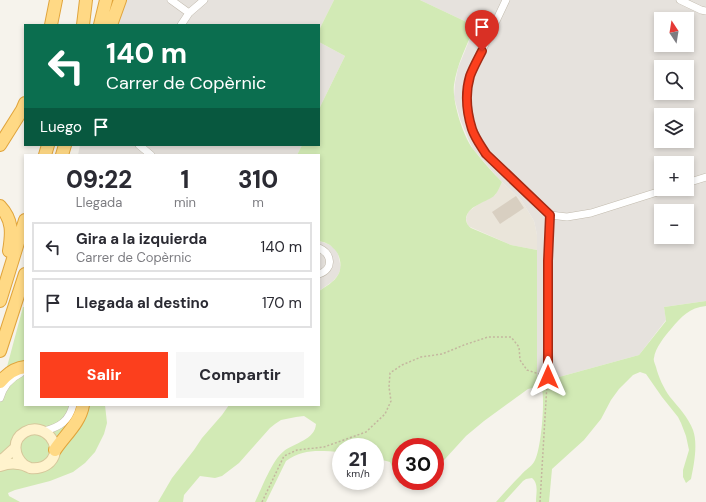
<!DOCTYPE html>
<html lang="es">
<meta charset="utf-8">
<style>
:root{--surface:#fff;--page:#f7f7f7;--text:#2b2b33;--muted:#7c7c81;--line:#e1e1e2;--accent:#fc3f1d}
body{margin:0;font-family:"DM Sans",sans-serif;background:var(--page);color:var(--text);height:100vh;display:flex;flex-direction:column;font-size:15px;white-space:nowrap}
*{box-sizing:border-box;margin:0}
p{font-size:13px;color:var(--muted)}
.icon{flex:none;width:22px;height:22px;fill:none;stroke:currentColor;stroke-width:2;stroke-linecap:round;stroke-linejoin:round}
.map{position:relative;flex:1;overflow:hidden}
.side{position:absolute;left:24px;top:154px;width:296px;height:252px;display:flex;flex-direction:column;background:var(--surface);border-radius:0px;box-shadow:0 2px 6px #0003}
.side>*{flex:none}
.hud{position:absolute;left:24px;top:24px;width:296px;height:122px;border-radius:0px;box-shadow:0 2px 6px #0003;background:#0b6e4f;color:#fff;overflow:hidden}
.needle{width:26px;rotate:348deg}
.tools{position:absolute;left:654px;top:12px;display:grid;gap:8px}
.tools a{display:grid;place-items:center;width:40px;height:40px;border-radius:0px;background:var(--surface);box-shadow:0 2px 6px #0003;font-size:20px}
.speed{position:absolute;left:332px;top:438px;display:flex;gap:8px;font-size:20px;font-weight:700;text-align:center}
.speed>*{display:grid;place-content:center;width:52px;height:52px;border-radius:50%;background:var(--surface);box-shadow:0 2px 6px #0003;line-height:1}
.speed small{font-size:10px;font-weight:400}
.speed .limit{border:6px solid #d22;background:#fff;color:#111}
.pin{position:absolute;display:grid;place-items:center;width:34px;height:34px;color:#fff;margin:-41px -17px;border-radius:50% 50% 50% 0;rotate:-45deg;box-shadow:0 0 4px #0007}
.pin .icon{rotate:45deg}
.me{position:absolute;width:44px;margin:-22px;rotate:0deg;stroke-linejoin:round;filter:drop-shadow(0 0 3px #0008)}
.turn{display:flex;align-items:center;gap:14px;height:84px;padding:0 16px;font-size:18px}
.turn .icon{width:52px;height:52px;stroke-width:2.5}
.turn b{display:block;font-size:28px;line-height:34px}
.then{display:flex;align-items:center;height:38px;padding:0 16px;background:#0003;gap:8px;font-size:15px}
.eta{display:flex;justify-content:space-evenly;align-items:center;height:68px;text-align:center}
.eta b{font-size:24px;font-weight:800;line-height:28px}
.button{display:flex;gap:8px;margin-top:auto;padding:8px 16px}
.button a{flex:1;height:46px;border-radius:0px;background:var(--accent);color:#fff;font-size:16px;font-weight:800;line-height:46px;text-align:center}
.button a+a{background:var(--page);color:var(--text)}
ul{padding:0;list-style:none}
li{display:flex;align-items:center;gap:12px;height:50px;margin:0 8px 6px;padding:0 8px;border:2px solid var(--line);border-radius:0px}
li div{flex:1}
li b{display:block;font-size:15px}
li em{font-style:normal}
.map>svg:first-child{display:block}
</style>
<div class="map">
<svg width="706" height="502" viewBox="0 0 706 502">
<rect width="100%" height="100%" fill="#f6f3ec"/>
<path fill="#eae5da" d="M502,182L522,201L534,221L537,235V250L511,245L468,226L466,219L468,212L477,205L495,195Z"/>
<path fill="#e6e2dd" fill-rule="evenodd" d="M122,0H334L319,30V25H115Z
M420,0H706V301L664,307L666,320L639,355L559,377L537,381V235L534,221L522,201L498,178L473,149L469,141L460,119L454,97L455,83L458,68L475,26ZM661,19H687V45H661ZM661,67H687V93H661ZM661,115H687V141H661ZM661,163H687V189H661ZM661,211H687V237H661Z
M319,42L345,56L319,109Z
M80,145H302L297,155H78Z
M319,241L328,244L335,248L338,254L341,268L338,275L333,281L319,291Z"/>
<path fill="#d2eab5" d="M334,0H420L475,26C467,45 457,64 454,85C452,101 463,136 473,149C482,160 492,172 502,182C500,186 498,192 494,196C485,203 466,206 466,220C467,224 468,226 471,228L511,245L537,250V381L559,377L639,355L666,321L664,307L706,301V306C689,308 682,316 671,329C665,336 655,348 654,358C653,360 655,364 656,367C658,376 664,389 670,397C679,408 688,417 693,430C698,444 694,465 691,479L686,483L683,477V470L689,450L686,436L681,423L678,417L662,397L646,374L640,372L633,375L619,389L611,400L601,419L584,440L552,469L549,502H536C536,493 539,484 532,478L526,479L523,481L504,502H496C504,493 512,484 521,475C525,470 531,467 534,462C541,452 545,402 542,389C537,387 533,388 528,389L484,421L466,436L435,470V447H401V481H420C412,484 407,485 399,483L390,462L375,458V447H341V452C320,451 304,448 286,461L266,502H255C262,488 272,460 284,451C294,443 315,440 316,424L304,416L296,417L281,420L275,424L270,428L239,463L222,476L215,478L200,476L184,495L183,502H158L172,478L194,450L202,438L222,415L229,405H319V291C325,287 334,282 338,275C343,267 340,253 333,248C330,244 324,242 319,241V155H297L302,145H319V109L345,56L319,42V30Z
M23,307H25V405H105L107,423L104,434L95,452L85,463L73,472L50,481L15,490L8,493L9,496L20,502H0V393Z"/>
<path fill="#d8cfc1" d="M516,196L524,208L500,224L492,212Z"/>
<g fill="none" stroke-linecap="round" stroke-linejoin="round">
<g stroke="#c2bbae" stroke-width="8">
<path id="minor" d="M171,0L189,13
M506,0L470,76L468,91L467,103L469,116L472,130L478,142L486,154L550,215
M680,0L701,10L706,11
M181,25L189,13L204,0
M139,145L151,155
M687,183L706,177
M550,215L567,217L591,213L667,189
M319,248C332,254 334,269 319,274
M548,377V261L550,215
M0,398C3,387 11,378 21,373
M44,431C60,427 69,421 73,405"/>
</g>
<g stroke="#d6c79b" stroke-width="12">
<path id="secondary" d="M0,460L4,458L15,448
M0,466C6,464 12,463 18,464C23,464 26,466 30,468C37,469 45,467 50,462C65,446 44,421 25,432C11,440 14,456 24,465"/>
</g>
<g stroke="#e0a43c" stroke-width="14">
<path id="trunk" d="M51,25L56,0
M83,25L86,0
M100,25L106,0
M111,25L120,0
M0,145L22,110L25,103
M45,155L48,145
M62,155L65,145
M0,206C13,220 12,233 9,251
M0,301L25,220
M0,351L25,274
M0,382C6,375 15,368 25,367
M55,450C65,435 80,423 83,405"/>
</g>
<path stroke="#c4b79f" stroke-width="1.5" stroke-dasharray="2 2" stroke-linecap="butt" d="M262,502L284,456L297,450L324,447L366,432L385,414L391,401L389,387L390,373L402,365L421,357L442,354L464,345L488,337H511L519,347L520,360L527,370L542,375
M540,502L547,384"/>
<use href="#minor" stroke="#fff" stroke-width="7"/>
<use href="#secondary" stroke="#fff3cd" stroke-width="10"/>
<use href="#trunk" stroke="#ffd985" stroke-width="12"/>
</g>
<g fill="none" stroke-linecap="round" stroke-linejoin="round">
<g stroke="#a42913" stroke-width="10">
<path id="route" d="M482,51C478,59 473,68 470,76C465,93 467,113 472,129C475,138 481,146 486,154L550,215L548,261V377"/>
</g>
<use href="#route" stroke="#fc3f1d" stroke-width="7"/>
</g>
</svg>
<div class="tools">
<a><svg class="needle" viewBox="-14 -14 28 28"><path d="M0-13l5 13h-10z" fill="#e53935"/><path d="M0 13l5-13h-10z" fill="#7c7c81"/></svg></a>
<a><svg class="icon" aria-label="search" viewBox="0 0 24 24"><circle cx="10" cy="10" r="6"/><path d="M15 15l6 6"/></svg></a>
<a><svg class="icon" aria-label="layers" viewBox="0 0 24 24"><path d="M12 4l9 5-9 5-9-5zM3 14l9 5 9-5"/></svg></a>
<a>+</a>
<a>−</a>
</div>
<div class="speed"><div>21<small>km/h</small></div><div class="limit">30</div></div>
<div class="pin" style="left:482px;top:51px;background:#d93025"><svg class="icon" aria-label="arrive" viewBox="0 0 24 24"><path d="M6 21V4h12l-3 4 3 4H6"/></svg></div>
<svg class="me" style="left:548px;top:377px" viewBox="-20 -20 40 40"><path d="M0-17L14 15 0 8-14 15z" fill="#fc3f1d" stroke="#fff" stroke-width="4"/></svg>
<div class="hud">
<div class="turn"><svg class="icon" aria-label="left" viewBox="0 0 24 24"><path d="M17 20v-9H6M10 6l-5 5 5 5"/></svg><div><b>140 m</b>Carrer de Copèrnic</div></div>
<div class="then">Luego<svg class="icon" aria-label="arrive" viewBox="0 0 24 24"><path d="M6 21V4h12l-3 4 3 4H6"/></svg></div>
</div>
<section class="side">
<div class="eta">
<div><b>09:22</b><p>Llegada</p></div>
<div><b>1</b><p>min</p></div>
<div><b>310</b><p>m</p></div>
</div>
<ul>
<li><svg class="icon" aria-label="left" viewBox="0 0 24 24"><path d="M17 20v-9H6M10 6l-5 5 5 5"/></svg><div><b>Gira a la izquierda</b><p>Carrer de Copèrnic</p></div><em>140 m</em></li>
<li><svg class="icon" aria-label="arrive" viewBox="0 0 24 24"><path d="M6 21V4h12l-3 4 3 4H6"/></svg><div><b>Llegada al destino</b></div><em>170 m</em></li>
</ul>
<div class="button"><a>Salir</a><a>Compartir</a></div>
</section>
</div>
